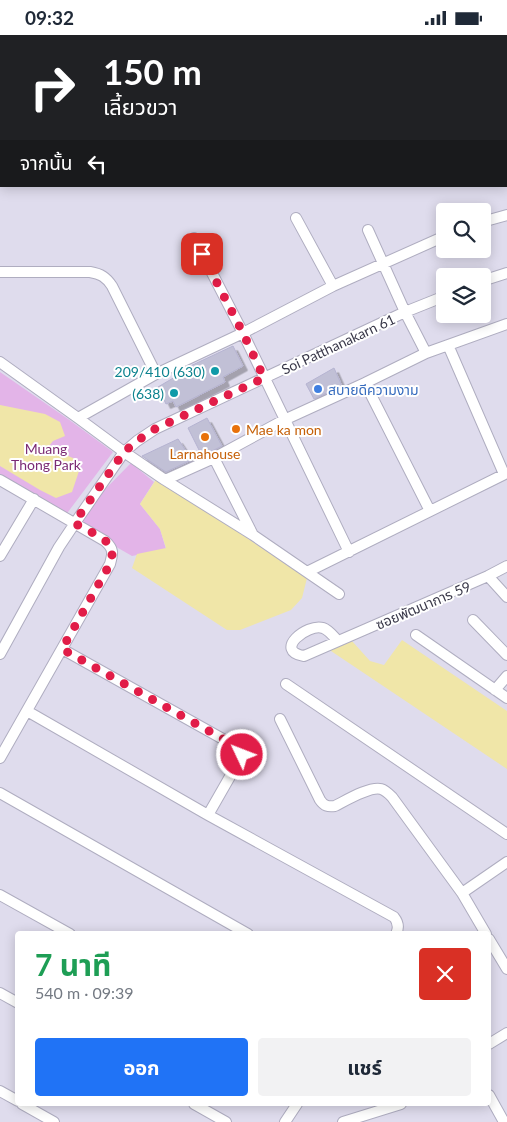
<!DOCTYPE html>
<html lang="th">
<meta charset="utf-8">
<style>
:root{--surface:#fff;--page:#f2f2f3;--text:#1f2937;--muted:#747a83;--accent:#2073f6}
body{margin:0;font-family:Lato,"Noto Sans Thai",sans-serif;background:var(--page);color:var(--text);height:100vh;display:flex;flex-direction:column;font-size:19px;white-space:nowrap}
*{box-sizing:border-box;margin:0}
p{font-size:16px;color:var(--muted)}
.icon{flex:none;width:28px;height:28px;fill:none;stroke:currentColor;stroke-width:2;stroke-linecap:round;stroke-linejoin:round}
.map{position:relative;flex:1;overflow:hidden}
.drawer{position:absolute;left:15px;top:896px;width:476px;height:175px;display:flex;flex-direction:column;background:var(--surface);border-radius:5px;box-shadow:0 2px 12px #0003}
.drawer>*{flex:none}
.guide{position:absolute;left:0px;top:0px;width:508px;height:152px;box-shadow:0 2px 12px #0003;background:#202124;color:#fff;overflow:hidden}
.fabs{position:absolute;left:436px;top:168px;display:grid;gap:10px}
.fabs a{display:grid;place-items:center;width:55px;height:55px;border-radius:5px;background:var(--surface);box-shadow:0 2px 12px #0003;font-size:25px}
.pin{position:absolute;display:grid;place-items:center;width:42px;height:42px;color:#fff;margin:-21px;border-radius:10px;box-shadow:0 2px 8px #0006}
.me{position:absolute;width:55px;margin:-28px;rotate:313deg;stroke-linejoin:round;filter:drop-shadow(0 0 4px #0008)}
.turn{display:flex;align-items:center;gap:18px;height:105px;padding:0 20px;font-size:22px}
.turn .icon{width:65px;height:65px;stroke-width:2.5}
.turn b{display:block;font-size:35px;line-height:42px}
.then{display:flex;align-items:center;height:48px;padding:0 20px;background:#0003;gap:10px;font-size:19px}
.round{display:grid;place-items:center;flex:none;width:52px;height:52px;border-radius:5px;background:var(--page)}
.headline{display:flex;align-items:center;justify-content:space-between;height:85px;padding:0 20px}
h1{font-size:30px;font-weight:700;line-height:38px;color:#1e9e55}
.primary-button{display:flex;gap:10px;margin-top:auto;padding:10px 20px}
.primary-button a{flex:1;height:58px;border-radius:5px;background:var(--accent);color:#fff;font-size:20px;font-weight:700;line-height:58px;text-align:center}
.primary-button a+a{background:var(--page);color:var(--text)}
.status{display:flex;justify-content:space-between;align-items:center;height:35px;padding:0 25px;background:var(--surface);direction:ltr}
.status svg{height:14px;fill:currentColor}
.map>svg:first-child{display:block}
</style>
<div class="status"><b>09:32</b><svg viewBox="0 0 49 12"><path d="M0 12V9h3v3zM5 12V6h3v6zM10 12V3h3v9zM15 12V0h3v12zM26 1h20v11H26zM47 4h2v5h-2z"/></svg></div>
<div class="map">
<svg width="507" height="1087" viewBox="0 0 507 1087">
<defs>
<filter id="shadow"><feDropShadow dx="4.5" dy="4.5" stdDeviation="0" flood-color="#0004"/></filter>
</defs>
<rect width="100%" height="100%" fill="#eceaf5"/>
<path fill="#dfdced" fill-rule="evenodd" d="M0,0H507V1087H0ZM1,1H506V151H1ZM445,176H482V214H445ZM445,241H482V279H445ZM18,899H489V1069H18Z"/>
<path fill="#e3b4e8" d="M0,337L68,384L113,417L65,481L0,444Z
M131,428L154,447L140,469L160,494L166,514L132,521L73,487Z"/>
<path fill="#f0e6a8" d="M0,370L45,379L60,387L65,401L53,406L48,412L75,424L79,436L72,457L56,463L40,455L0,431Z
M157,443L307,543L302,563L291,575L240,595H227L132,533L137,519L166,513L160,494L140,469Z
M402,605L507,676V734L328,614L352,606L370,626L384,630Z"/>
<path fill="#c1c0d6" stroke="#b5b3d1" filter="url(#shadow)" d="M233,311L243,331L223,342L225,347L176,372L173,366L166,369L158,352L175,342L174,340L184,335V334Z
M334,333L342,351L314,364L306,349Z
M207,383L222,411L202,421L188,393Z
M178,404L192,425L185,428L166,437L142,421Z"/>
<g fill="none" stroke-linecap="round" stroke-linejoin="round">
<g stroke="#afadc0" stroke-width="12">
<path id="minor" d="M406,0L408,1
M167,1V0
M243,1V0
M315,1V0
M389,1V0
M501,1L502,0
M506,87L507,88
M506,104H507
M0,108H1
M296,183L333,251
M482,187L507,180
M368,195L405,277L426,318
M194,203L243,298L349,517
M0,237H90C101,239 106,242 112,251L156,339
M482,246L507,238
M448,310L504,439
M0,327L78,383L124,417L165,445L253,500L339,559
M365,348L430,476
M78,383L156,339L243,298L333,251L445,201
M214,423L252,498
M0,445L105,506C114,514 113,518 110,529L0,723
M165,445L214,423L284,385L365,348L426,318L507,289
M0,521L34,464
M307,537L507,438
M488,541L507,562
M473,585L507,620
M416,600L507,663
M338,606C333,601 329,595 323,593C307,588 273,616 304,621L488,541L507,531
M62,614L239,713L241,720L240,724L208,780
M0,619L59,512L75,488L124,417L137,406L155,394L405,277L445,261
M286,649L507,799
M495,655L507,641
M27,676L208,780L394,882C398,887 399,893 396,899
M280,684L320,765C324,771 328,772 335,771C345,766 370,751 381,754C385,755 389,759 392,762L462,858L486,899
M0,758L248,899
M462,858L507,827
M0,860L70,899
M489,904L507,934
M0,958L18,968
M489,1009L507,998
M0,1056L18,1066
M489,1060L504,1087
M22,1069L54,1087
M194,1069L226,1087
M285,1087L297,1069
M343,1087L401,1069"/>
</g>
<use href="#minor" stroke="#fff" stroke-width="10"/>
</g>
<g fill="none" stroke-linecap="round" stroke-linejoin="round">
<path stroke="#e11d48" stroke-width="9" stroke-dasharray="0 16.2" d="M202,219L243,298L264,343L155,394L137,406L124,417L74,488C83,493 108,504 112,513C113,519 111,524 110,529L62,614L234,710L238,713L242,720"/>
</g>
<g fill="#0f9aa8" stroke="#fff" stroke-width="2">
<circle cx="215" cy="336" r="5"/>
<circle cx="174" cy="358" r="5"/>
</g>
<circle fill="#3f7fe0" stroke="#fff" stroke-width="2" cx="318" cy="354" r="5"/>
<g fill="#e8710a" stroke="#fff" stroke-width="2">
<circle cx="236" cy="394" r="5"/>
<circle cx="205" cy="402" r="5"/>
</g>
<g text-anchor="middle" dominant-baseline="central" stroke-width="4" stroke-linejoin="round" paint-order="stroke">
<g font-size="14" fill="#393849" stroke="#fff">
<text transform="translate(338 309) rotate(-25)">Soi Patthanakarn 61</text>
<text transform="translate(423 570) rotate(-23)">ซอยพัฒนาการ 59</text>
</g>
<g font-size="14" fill="#0d838f" stroke="#fff" text-anchor="end">
<text x="205" y="336">209/410 (630)</text>
<text x="164" y="358">(638)</text>
</g>
<g font-size="14" fill="#366cbe" stroke="#fff" text-anchor="start">
<text x="328" y="354">สบายดีความงาม</text>
</g>
<g font-size="14" fill="#c56008" stroke="#fff" text-anchor="start">
<text x="246" y="394">Mae ka mon</text>
<text x="205" y="418" text-anchor="middle">Larnahouse</text>
</g>
<g font-size="14" fill="#7b2b74" stroke="#fff">
<text x="46" y="413">Muang<tspan x="46" dy="16">Thong Park</tspan></text>
</g>
</g>
</svg>
<div class="fabs">
<a><svg class="icon" aria-label="search" viewBox="0 0 24 24"><circle cx="10" cy="10" r="6"/><path d="M15 15l6 6"/></svg></a>
<a><svg class="icon" aria-label="layers" viewBox="0 0 24 24"><path d="M12 4l9 5-9 5-9-5zM3 14l9 5 9-5"/></svg></a>
</div>
<div class="pin" style="left:202px;top:219px;background:#d93025"><svg class="icon" aria-label="arrive" viewBox="0 0 24 24"><path d="M6 21V4h12l-3 4 3 4H6"/></svg></div>
<svg class="me" style="left:242px;top:720px" viewBox="-20 -20 40 40"><circle r="17" fill="#e11d48" stroke="#fff" stroke-width="3"/><path d="M0-11L8 9 0 5-8 9z" fill="#fff"/></svg>
<div class="guide">
<div class="turn"><svg class="icon" aria-label="right" viewBox="0 0 24 24"><path d="M7 20v-9h11M14 6l5 5-5 5"/></svg><div><b>150 m</b>เลี้ยวขวา</div></div>
<div class="then">จากนั้น<svg class="icon" aria-label="left" viewBox="0 0 24 24"><path d="M17 20v-9H6M10 6l-5 5 5 5"/></svg></div>
</div>
<section class="drawer">
<div class="headline"><div><h1>7 นาที</h1><p>540 m · 09:39</p></div><a class="round" style="background:#d93025;color:#fff"><svg class="icon" aria-label="close" viewBox="0 0 24 24"><path d="M6 6l12 12M18 6L6 18"/></svg></a></div>
<div class="primary-button"><a>ออก</a><a>แชร์</a></div>
</section>
</div>
